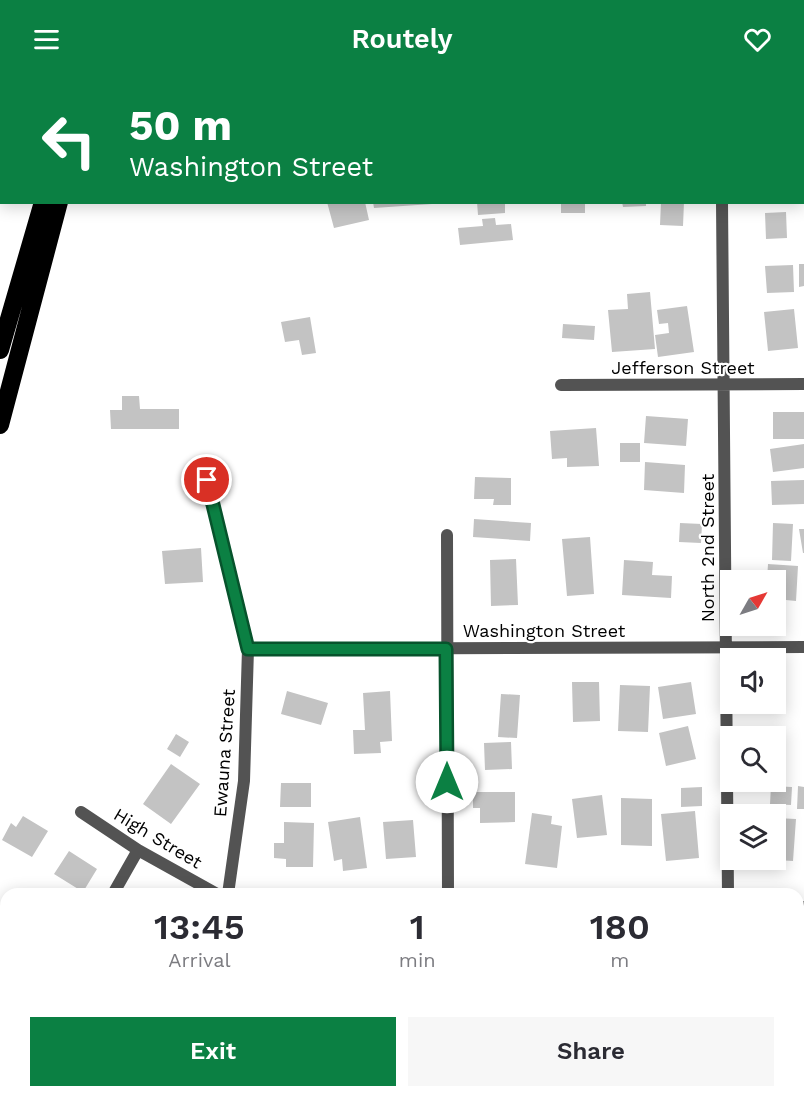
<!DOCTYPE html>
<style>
:root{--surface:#fff;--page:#f7f7f7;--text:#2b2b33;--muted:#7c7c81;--accent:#0b8043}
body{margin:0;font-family:"Work Sans",sans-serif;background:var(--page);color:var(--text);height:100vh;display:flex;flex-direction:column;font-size:22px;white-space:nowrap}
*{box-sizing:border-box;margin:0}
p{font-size:20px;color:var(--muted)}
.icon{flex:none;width:33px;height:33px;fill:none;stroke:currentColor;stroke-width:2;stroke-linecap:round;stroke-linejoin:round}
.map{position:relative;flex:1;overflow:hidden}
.sheet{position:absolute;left:0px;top:810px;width:804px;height:210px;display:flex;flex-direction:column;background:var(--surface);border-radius:18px 18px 0 0;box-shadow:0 3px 15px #0003}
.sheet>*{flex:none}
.hud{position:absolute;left:0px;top:0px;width:804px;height:126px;box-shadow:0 3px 15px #0003;background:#0b8043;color:#fff;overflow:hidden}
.needle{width:39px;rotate:51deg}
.fabs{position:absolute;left:720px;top:492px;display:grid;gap:12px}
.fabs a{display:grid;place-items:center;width:66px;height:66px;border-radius:0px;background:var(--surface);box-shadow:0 3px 15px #0003;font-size:30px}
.pin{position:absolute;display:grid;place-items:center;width:51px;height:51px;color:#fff;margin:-26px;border:3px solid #fff;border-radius:50%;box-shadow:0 2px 6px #0007}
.me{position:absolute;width:66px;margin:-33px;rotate:0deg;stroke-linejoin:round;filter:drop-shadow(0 0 4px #0008)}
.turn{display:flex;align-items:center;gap:21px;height:126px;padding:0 30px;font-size:27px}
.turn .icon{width:78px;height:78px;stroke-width:2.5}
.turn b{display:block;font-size:42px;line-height:51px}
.eta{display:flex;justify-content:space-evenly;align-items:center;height:102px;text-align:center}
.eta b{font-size:36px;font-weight:600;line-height:42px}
.cta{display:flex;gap:12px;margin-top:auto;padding:12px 30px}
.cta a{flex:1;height:69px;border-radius:0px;background:var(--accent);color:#fff;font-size:24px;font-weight:600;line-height:69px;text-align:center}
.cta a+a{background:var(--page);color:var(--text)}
header{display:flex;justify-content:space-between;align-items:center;height:78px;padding:0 30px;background:var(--accent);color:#fff;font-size:27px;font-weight:600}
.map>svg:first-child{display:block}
</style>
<header><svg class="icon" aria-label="menu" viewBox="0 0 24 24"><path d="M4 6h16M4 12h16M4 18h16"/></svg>Routely<svg class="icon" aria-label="heart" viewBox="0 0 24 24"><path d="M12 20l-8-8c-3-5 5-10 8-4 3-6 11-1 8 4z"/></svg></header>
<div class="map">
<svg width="804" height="1020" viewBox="0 0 804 1020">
<rect width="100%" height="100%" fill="#fff"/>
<path fill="#c3c3c3" d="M327,124H365L369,142L334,150Z
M373,124H432V126L374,130Z
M477,124H505V135L478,137Z
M561,124H585V135H561Z
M622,124H646V128L623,129Z
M661,124H684L683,148L660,147Z
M786,134L787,160L766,161L765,135Z
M495,140L496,147L511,146L513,162L460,167L458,150L483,148L482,141Z
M799,186H804V208L799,209Z
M793,187L794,214L767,215L765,188Z
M650,214L655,271L612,274L608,232L628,231L627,216Z
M687,228L694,274L658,279L655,257L669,255L668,245L659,246L657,232Z
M794,231L798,270L768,273L764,234Z
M310,239L316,275L302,277L299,262L285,264L281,244Z
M563,246L595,248L594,262L562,260Z
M122,318H139L140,331H179V351H111L110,332H122Z
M773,334H804V361H773Z
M646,338L688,341L686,368L644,365Z
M596,350L599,388L567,389V380L552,381L550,353Z
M620,365H640V384H620Z
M804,366V390L773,394L770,371Z
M645,384L685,387L684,415L644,412Z
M475,399L511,400V427H493L494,421H474Z
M804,402V426L772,427L771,403Z
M474,441L531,445L530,463L473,459Z
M680,445L702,446L701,465L679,464Z
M773,445L793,446L791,483L772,482Z
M799,451H804V475H803Z
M590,459L594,516L567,518L562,461Z
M201,470L203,504L165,506L162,473Z
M516,481L518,527L491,528L490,482Z
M624,482L653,484L652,497L672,498L671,520L622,517Z
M768,486L798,488L796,523L776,521V502H767Z
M572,604H599L600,643L573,644Z
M691,604L696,636L663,641L658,609Z
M620,607L650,608L648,654L618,653Z
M287,613L328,625L321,647L281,636Z
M390,613L392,663L380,664L381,675L354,676L353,652H365L363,615Z
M501,616L520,617L517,660L498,659Z
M688,648L696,681L666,688L659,655Z
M176,656L189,664L180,679L167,671Z
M511,664L512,691L485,692L484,665Z
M171,686L200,706L171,746L143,726Z
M281,705H311V729H280Z
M771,708L792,709L791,727L770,726Z
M798,708L804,709V731H797Z
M702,709V728L681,729V710Z
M473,714H515V744L480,745V730H473Z
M602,717L607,757L577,760L572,721Z
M621,720L652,721V768L621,767Z
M695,733L699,780L666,783L661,736Z
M532,735L552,738L551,746L562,748L557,790L525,786Z
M23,738L48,753L32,779L2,762L11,745L16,749Z
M360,739L367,790L343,793L342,781L334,783L328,744Z
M776,740L796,741L793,783L776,782Z
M413,742L416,779L386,781L383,744Z
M284,744L314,745L313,789H286V781L274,780V765H284Z
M69,773L97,791L83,814L54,796Z
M0,866L6,870V905L0,914Z
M798,882H804V933H798Z
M798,975H803L801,1002H798Z
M798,1011H804V1020H771V1014H798Z
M197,1014H223V1020H196Z
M268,1014H291V1020H251L250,1015Z
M317,1014H354V1020H317Z
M396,1014H412V1020H396Z
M484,1014H515V1020H484Z
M567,1014H587V1020H567Z
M601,1014H639V1020H601Z
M660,1014H699V1020H660Z
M524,1015H548L549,1020H525Z"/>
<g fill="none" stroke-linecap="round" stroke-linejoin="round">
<path stroke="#535353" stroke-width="12" d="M446,0V2
M722,0V2
M802,47H804
M722,124L728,816
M561,307L804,306
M207,402L248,571L244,703L228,816
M447,457L448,816
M248,571L804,569
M81,734L138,772L217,816
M113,816L138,772
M798,829H804
M0,993L6,996
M42,1014L54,1020
M449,1014V1020
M729,1014V1020
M166,1020L169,1014"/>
<path stroke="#000" stroke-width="18" d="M80,2V0
M0,272L43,124
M0,347L59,124"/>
</g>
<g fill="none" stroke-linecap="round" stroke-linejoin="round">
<g stroke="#07532c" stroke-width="15">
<path id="route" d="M207,402L248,571H446L447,704"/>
</g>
<use href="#route" stroke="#0b8043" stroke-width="10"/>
</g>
<g text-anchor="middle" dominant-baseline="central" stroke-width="4.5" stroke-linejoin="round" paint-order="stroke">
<g font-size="18" fill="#000" stroke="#fff">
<text x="683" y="289">Jefferson Street</text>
<text transform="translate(707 470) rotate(-90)">North 2nd Street</text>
<text x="544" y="552">Washington Street</text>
<text transform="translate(224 675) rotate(-86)">Ewauna Street</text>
<text transform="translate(158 760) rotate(31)">High Street</text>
</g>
</g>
</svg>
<div class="fabs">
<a><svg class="needle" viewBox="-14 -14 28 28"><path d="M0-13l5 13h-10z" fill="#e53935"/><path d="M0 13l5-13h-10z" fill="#7c7c81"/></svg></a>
<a><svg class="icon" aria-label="sound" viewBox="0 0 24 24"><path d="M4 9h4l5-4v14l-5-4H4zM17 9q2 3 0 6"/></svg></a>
<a><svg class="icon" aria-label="search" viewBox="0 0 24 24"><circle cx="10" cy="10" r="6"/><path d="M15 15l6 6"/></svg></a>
<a><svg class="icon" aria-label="layers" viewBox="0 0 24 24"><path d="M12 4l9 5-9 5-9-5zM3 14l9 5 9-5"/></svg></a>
</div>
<div class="pin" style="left:207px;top:402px;background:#d93025"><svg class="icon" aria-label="arrive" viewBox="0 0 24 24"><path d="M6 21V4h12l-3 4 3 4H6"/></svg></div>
<svg class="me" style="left:447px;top:704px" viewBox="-20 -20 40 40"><circle r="19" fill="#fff"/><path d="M0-13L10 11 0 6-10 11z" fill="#0b8043"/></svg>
<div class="hud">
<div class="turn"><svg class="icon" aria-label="left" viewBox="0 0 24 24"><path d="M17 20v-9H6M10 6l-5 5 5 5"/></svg><div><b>50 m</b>Washington Street</div></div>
</div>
<section class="sheet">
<div class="eta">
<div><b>13:45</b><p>Arrival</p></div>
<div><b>1</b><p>min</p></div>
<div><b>180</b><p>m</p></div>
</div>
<div class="cta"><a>Exit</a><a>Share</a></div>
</section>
</div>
